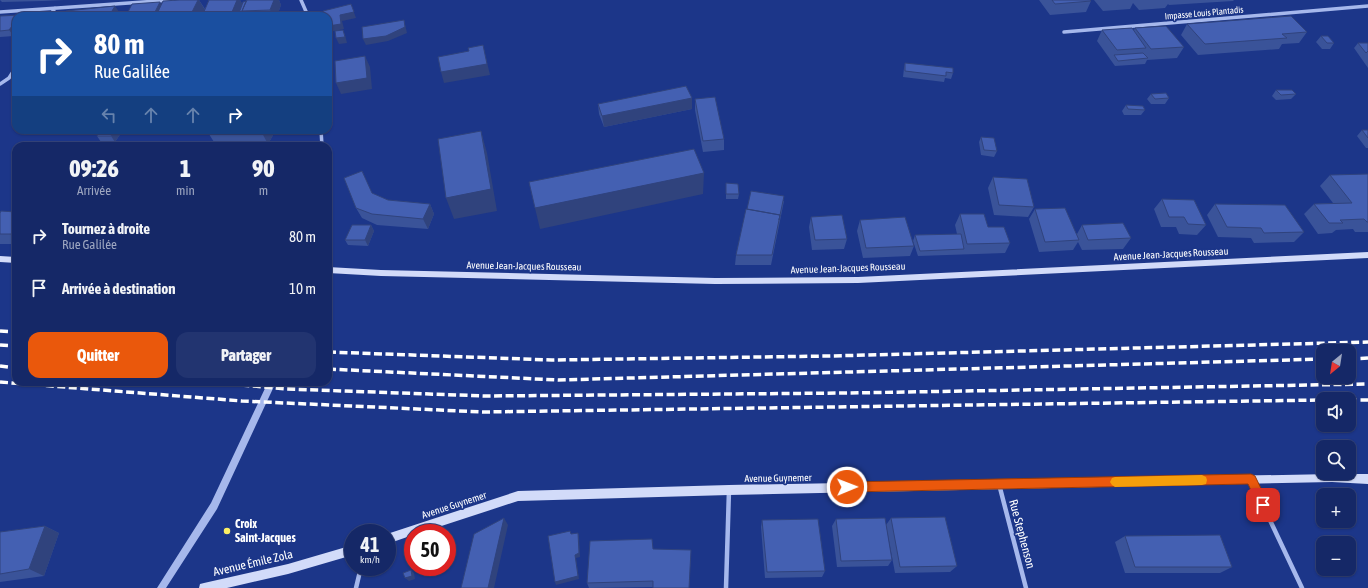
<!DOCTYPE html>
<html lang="fr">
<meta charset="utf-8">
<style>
:root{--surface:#152867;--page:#223470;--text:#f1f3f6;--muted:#9da6c0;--line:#34447b;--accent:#ea580c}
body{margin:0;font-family:"Asap Condensed",sans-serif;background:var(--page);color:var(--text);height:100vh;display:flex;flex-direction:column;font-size:15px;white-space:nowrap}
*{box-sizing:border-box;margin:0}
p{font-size:13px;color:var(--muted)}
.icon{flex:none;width:22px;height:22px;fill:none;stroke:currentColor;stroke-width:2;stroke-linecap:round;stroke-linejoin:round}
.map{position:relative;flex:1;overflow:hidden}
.drawer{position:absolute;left:12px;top:142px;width:320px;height:244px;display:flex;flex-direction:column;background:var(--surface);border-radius:12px;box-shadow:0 1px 3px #0004,0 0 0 1px var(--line)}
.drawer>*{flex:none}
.banner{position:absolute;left:12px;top:12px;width:320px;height:122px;border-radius:12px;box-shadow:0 1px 3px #0004,0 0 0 1px var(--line);background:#1a4fa0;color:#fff;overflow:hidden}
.needle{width:26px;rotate:210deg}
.buttons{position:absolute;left:1316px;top:344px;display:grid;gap:8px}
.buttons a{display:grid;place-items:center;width:40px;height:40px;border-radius:8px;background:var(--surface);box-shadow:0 1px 3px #0004,0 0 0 1px var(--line);font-size:20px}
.speed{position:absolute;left:344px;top:524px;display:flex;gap:8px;font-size:20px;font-weight:700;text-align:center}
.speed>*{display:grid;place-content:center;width:52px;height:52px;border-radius:50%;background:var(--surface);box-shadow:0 1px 3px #0004,0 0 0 1px var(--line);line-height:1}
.speed small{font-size:10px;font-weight:400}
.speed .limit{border:6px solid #d22;background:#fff;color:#111}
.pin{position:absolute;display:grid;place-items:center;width:34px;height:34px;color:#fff;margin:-17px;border-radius:8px;box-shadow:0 2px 6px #0006}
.me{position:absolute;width:44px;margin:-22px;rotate:89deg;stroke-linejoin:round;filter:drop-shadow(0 0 3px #0008)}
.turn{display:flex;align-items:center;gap:14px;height:84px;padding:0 16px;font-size:18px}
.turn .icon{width:52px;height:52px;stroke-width:2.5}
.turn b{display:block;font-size:28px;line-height:34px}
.lanes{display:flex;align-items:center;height:38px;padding:0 16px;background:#0003;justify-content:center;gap:20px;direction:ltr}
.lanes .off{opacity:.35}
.eta{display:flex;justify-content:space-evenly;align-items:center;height:68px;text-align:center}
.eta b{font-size:24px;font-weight:800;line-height:28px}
.primary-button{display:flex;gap:8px;margin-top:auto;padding:8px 16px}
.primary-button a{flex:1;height:46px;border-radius:12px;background:var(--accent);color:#fff;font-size:16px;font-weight:800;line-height:46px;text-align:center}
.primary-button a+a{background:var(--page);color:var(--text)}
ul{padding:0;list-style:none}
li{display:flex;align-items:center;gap:12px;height:52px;padding:0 16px}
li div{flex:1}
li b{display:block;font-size:15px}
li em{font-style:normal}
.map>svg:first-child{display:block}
</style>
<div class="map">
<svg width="1368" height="588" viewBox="0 0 1368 588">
<rect width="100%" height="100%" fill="#1c3689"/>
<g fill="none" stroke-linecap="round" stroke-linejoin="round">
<path stroke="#a6b8ec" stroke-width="3.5" d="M301,0L308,16
M0,12L172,0
M50,16L55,8
M1064,32L1368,6
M0,84L9,78L16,67
M321,130L322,146
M328,224L330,234L328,240"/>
<path stroke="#a6b8ec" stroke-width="4.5" d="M1251,480L1302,588
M999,484L1026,588
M356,588L361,567
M726,588L729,490"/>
<path fill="#a6b8ec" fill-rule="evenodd" d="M268,382H276L217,509L166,588H157L211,503Z"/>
<path fill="#d2dbf9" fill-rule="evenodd" d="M1368,252V258L858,283L715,284L381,276L328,273V267L381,270L715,278L858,277Z
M0,256L16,257V263L0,262Z
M1332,474H1368V484L1332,482L729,495L518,501L420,533H413V535L387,544V534L518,491L729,485Z
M353,545V555L288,574L227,588H199L200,584L204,583L288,564Z"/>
<path stroke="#fff" stroke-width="3.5" stroke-dasharray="8 3.5" stroke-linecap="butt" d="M0,331L16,332
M0,345L16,346
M328,352L552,360L830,356L1368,342
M1349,359L1368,358
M0,366L16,368
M328,369L558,380L1323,359
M0,382L242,401L483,412L1323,400
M207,382L287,389L486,396L849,393L1368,384
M1349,400H1368"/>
</g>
<path fill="#3a5399" d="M0,0H64L43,1L2,2Z
M179,0H199L205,9L209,0H240L242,4L246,1L247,0H279L281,5L277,16H204L203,14L202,16H126L162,5Z
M1039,0H1090L1091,1L1086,12L1050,15Z
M1094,0H1234L1233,1L1169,5L1168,4L1165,8L1139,10L1133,3L1130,9L1103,11Z
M21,15L22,16H16L14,36L0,37V16Z
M1187,24L1307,32L1299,43L1282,44L1279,49L1198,55L1181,35Z
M1135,28L1184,47L1177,58L1147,60L1145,64L1115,66L1097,41L1102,30H1134Z
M1321,36L1334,43L1330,49H1322L1316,42Z
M1358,43H1368V68L1354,48Z
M905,63L953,73L951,79L945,78L944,82L903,77L904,68Z
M1276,90L1296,94L1291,99L1276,100L1272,96Z
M1151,94L1169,98L1165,104H1151L1147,99Z
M692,98V109L604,127L599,114L598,104Z
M695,99L724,139V150L703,152L695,110Z
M1126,105L1145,110L1141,115H1124L1122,111Z
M101,130H119L121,133L115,142H101L97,136Z
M208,130H276L268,144L214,142L207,131Z
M1362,130H1368V148H1366L1357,136Z
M981,137L997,151L994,157L981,155L979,142Z
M362,171L372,194L388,200L430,204L434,214L428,229L377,225L362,218L356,208Z
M1330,175H1368V232H1355L1353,229L1336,230L1332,233L1318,234L1304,214L1314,204L1333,203L1320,186Z
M993,177L1034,207L1028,217L994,215L988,188Z
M726,183L739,194L738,199H726Z
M1162,199L1206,225L1197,235L1179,234L1176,227H1161L1154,209Z
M784,201L771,265H735L736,255L747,209Z
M1215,204L1304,232L1294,242L1254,243L1251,238L1218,237L1207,215Z
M1035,209L1077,234L1082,225L1131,238L1123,249L1082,250L1078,242L1073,250L1039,252L1029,219Z
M16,212V244H0V213Z
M960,214L988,227L1010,243L1005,253L918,256L913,241L915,235L957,234L955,225Z
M811,217L847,239L844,249L812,250L809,227Z
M860,220L914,246L910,256L863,258L857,231Z
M371,225L374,231L368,246L348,245L345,240Z
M891,518L957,566L950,572L895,573L886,525Z
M836,519L892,560L888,566L837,567L832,526Z
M762,520L825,571L822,577L765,578L761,527Z
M45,526L59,533L44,576L0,582V532Z
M1125,536L1232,567L1220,573H1125L1115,542Z
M652,539L653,587L589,588L587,583Z"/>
<path fill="#30437d" d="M198,0H199L205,10L202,16H192L191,14Z
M237,0H240L244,7L240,16H234L232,12Z
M274,0H279L281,5L277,16H272V15L270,10Z
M160,2L167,13L165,16H153Z
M351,4L356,18L342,21L344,29L329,32L328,29V26Z
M115,6L122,16H109Z
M404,20L407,33L388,41L366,45L363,39Z
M16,21V33L14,36L9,30Z
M343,30L345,35L347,43L339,44L336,38Z
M483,45L490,75L444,83L441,72Z
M365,56L370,67L372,89L341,94L336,83Z
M692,98V109L604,127L602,116Z
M115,130H119L121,133L115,142L111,136Z
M263,130H276L268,144L262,133Z
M481,131L487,153L497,211L454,219L446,198Z
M704,173L703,194L540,229L535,208Z
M430,204L434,214L428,229L423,219Z
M371,225L374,231L368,246L365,240Z
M504,518L508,525L494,588H488Z
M45,526L59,533L44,576L29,569Z
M578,533L579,536L580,557L576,558L579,579L556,585L555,582L575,555Z
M411,570L414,573L415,579L409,581L405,578Z"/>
<path fill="#4460b2" stroke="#30437d" d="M179,0H198L191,14L156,16L163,1Z
M209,0H237L232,12L203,14Z
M247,0H274L270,10L242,11Z
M1052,0H1090L1091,1L1055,4Z
M246,1L242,11L245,16H238L243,2Z
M160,2L153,16H126L132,4Z
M351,4L354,12L340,15L341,24L328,26V16H324L323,11Z
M115,6L109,16H62L66,11Z
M21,15L20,16H16V21L9,30L0,31V16Z
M272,15V16H254Z
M1291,16L1307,32L1282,34L1287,38L1205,44L1187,24Z
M404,20L405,27L386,36L363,39L362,27Z
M1166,26L1184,47L1151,49L1135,28Z
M1132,28L1146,48L1117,50L1102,30Z
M343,30L345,37L336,38L335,31Z
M1321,36H1328L1334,43H1327Z
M1358,43H1368V51L1366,53Z
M483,45L487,64L441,72L438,57L469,51L468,48Z
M1143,53L1148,58L1118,61L1114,55Z
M365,56L367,78L336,83L335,61Z
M905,63L953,68V73L946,72V76L905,71Z
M686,86L692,98L602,116L598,104Z
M1276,90H1292L1296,94L1281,95Z
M1166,93L1169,98L1155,99L1151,94Z
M715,97L724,139L703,141L695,99Z
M1126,105L1143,106L1145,110L1128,109Z
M101,130H115L111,136H97Z
M208,130H263L262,133L207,131Z
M1362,130H1368V138Z
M481,131L491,189L446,198L438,139Z
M981,137L994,138L997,151L984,150Z
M262,145L283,146H262Z
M694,149L704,173L535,208L529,182Z
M362,171L372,193L388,200L430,204L423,219L372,214L356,208L344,178Z
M1368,174V222H1367L1364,219L1340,220L1343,223H1329L1314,204L1352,203L1330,175Z
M993,177L1027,179L1034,207L999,205Z
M726,183L738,184L739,194H726Z
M751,191L784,196L779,220L780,215L747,209Z
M1162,199L1194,200L1206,225L1188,224L1184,217H1169Z
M1215,204L1285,205L1304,232L1264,233L1261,228L1227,227Z
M1065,208L1079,240L1045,242L1035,209Z
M746,209L780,215L772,255H736Z
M1,211L16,212V234H0V213Z
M960,214H984L988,227H1004L1010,243L967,244Z
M842,215L847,239L815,240L811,217Z
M905,217L914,246L866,248L860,220Z
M1123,223L1131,238L1088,240L1082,225Z
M352,225H371L365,240H345Z
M961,234L964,249L920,251L915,235Z
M945,517L957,566L900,567L891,518Z
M504,518L488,588H461L474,534Z
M885,518L892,560L841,561L836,519Z
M818,519L825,571L767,572L762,520Z
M45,526L29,569L0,574V532Z
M570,531L571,534L578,533L579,553L575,555L578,576L555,582L548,536Z
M1220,535L1232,567H1135L1125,536Z
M652,539L653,549L691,550L689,588H653V581L587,583L590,541Z
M411,570L412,576L405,578L403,573Z"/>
<path fill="#ea580c" stroke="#983908" d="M1251,474L1255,476L1269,505L1267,509L1263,510L1260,509L1248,484L847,492L843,491L842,487L843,484L847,482Z"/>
<path fill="#f59e0b" d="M1202,475L1206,477L1207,480L1206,484L1202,485L1115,487L1112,485L1110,482L1112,478L1115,477Z"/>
<circle fill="#fcef64" stroke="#1c3689" stroke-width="1.5" cx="227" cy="531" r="4"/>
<g text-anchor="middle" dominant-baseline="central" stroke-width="3.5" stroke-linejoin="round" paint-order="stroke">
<g font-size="9" fill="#fff" stroke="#1c3689">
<text transform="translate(1204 13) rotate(-5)">Impasse Louis Plantadis</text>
</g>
<g font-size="10" fill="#fff" stroke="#1c3689">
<text transform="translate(1171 254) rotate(-3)">Avenue Jean-Jacques Rousseau</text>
<text transform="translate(524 266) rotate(1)">Avenue Jean-Jacques Rousseau</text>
<text transform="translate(848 268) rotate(-2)">Avenue Jean-Jacques Rousseau</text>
<text transform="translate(778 478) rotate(-1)">Avenue Guynemer</text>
<text transform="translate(454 505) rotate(-18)">Avenue Guynemer</text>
</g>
<g font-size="12" font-weight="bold" fill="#fff" stroke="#1c3689" text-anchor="start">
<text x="235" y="524">Croix<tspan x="235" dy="14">Saint-Jacques</tspan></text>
</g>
<g font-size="12" fill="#fff" stroke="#1c3689">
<text transform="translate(1022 534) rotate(75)">Rue Stephenson</text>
<text transform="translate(253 563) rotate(-13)">Avenue Émile Zola</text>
</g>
</g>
</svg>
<div class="buttons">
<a><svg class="needle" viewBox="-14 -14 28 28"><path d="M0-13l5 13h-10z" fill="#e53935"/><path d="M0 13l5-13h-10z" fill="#9da6c0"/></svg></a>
<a><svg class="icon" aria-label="sound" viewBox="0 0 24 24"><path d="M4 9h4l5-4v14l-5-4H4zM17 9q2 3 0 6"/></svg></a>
<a><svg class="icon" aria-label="search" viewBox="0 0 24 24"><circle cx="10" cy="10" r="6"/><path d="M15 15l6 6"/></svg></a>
<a>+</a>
<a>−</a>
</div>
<div class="speed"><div>41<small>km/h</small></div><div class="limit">50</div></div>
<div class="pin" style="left:1263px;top:505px;background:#d93025"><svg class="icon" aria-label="arrive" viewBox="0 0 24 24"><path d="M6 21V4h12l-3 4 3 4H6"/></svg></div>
<svg class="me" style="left:847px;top:487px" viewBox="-20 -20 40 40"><circle r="17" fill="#ea580c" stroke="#fff" stroke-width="3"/><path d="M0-11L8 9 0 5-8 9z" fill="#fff"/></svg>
<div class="banner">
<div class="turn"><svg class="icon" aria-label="right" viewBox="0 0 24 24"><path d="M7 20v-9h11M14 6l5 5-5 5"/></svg><div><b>80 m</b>Rue Galilée</div></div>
<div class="lanes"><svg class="icon off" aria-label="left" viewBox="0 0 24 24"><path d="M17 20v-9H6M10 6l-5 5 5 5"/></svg><svg class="icon off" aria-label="ahead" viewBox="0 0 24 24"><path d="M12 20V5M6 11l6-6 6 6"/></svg><svg class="icon off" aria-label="ahead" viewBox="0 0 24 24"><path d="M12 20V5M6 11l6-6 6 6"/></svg><svg class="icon" aria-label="right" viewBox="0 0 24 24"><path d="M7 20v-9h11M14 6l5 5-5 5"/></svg></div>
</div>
<section class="drawer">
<div class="eta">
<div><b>09:26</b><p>Arrivée</p></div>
<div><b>1</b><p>min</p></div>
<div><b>90</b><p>m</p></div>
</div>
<ul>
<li><svg class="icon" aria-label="right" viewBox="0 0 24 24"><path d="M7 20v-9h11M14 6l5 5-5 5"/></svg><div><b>Tournez à droite</b><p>Rue Galilée</p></div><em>80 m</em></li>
<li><svg class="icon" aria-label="arrive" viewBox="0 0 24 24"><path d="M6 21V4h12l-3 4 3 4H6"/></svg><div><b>Arrivée à destination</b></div><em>10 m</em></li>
</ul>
<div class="primary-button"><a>Quitter</a><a>Partager</a></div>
</section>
</div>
